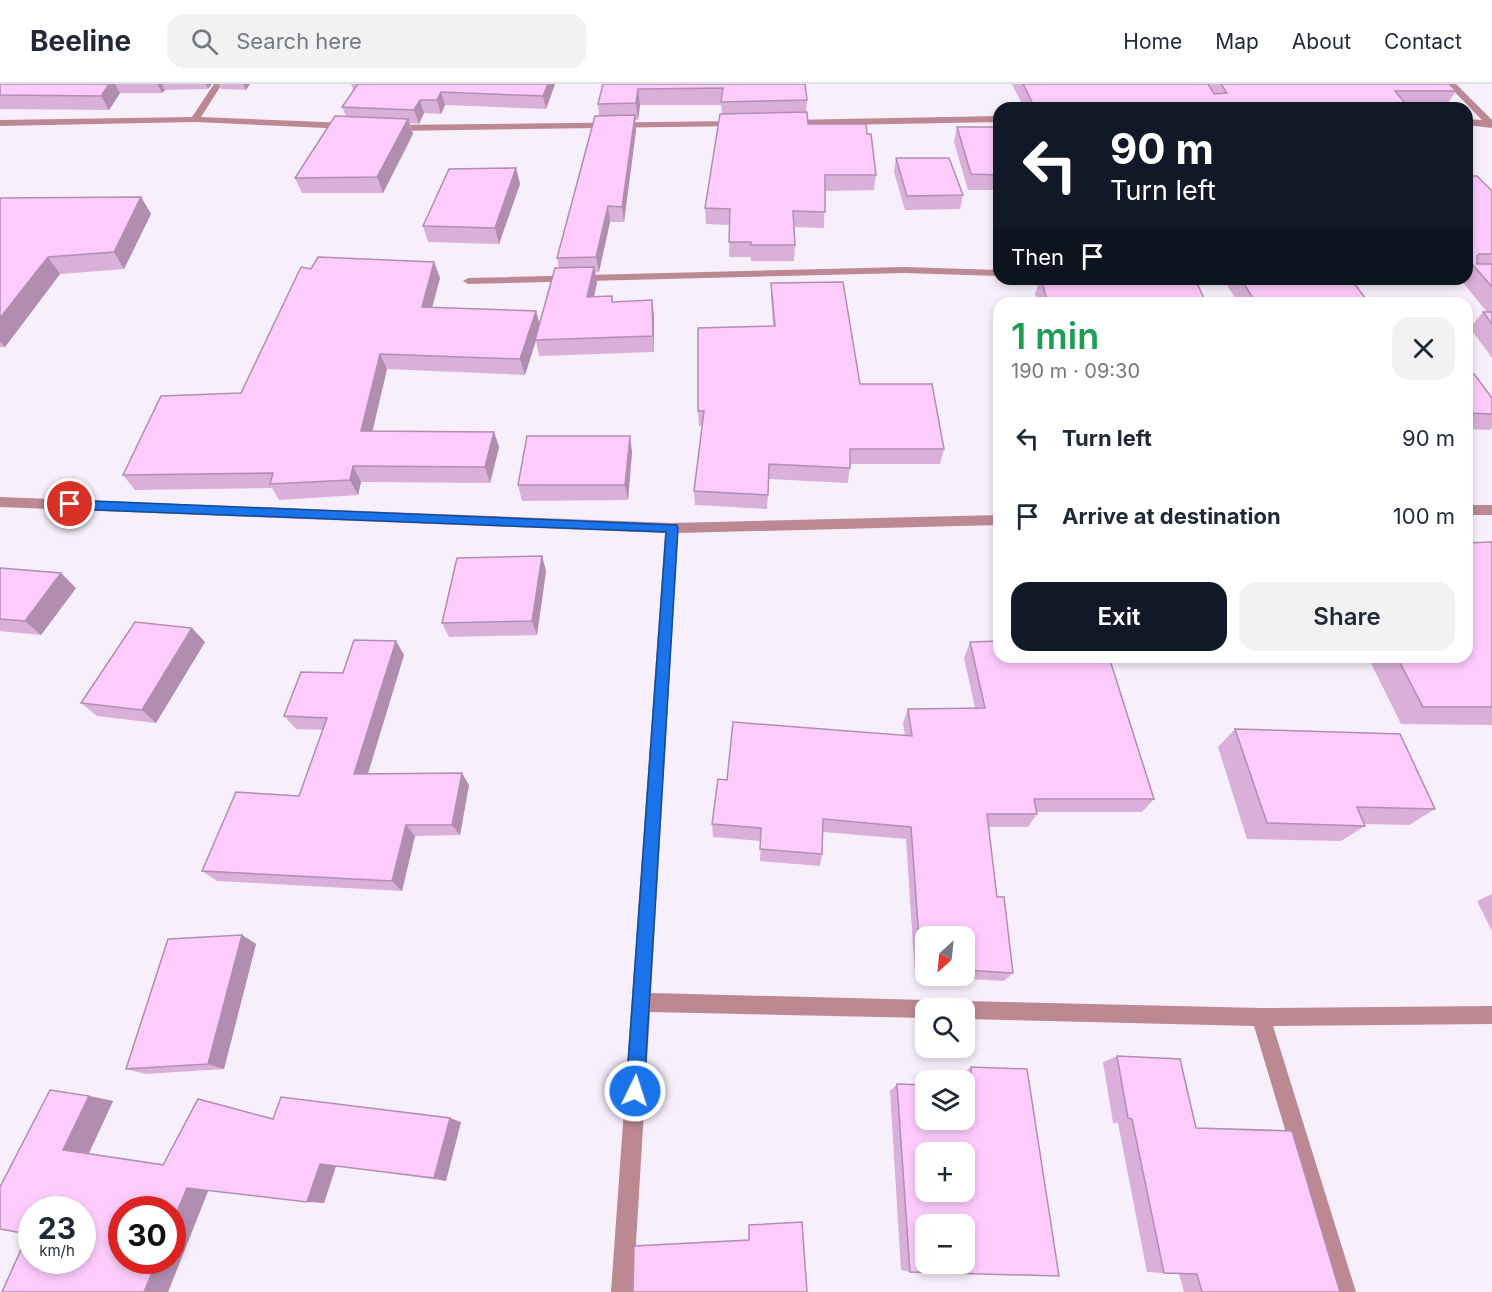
<!DOCTYPE html>
<meta charset="utf-8">
<style>
:root{--surface:#fff;--page:#f2f2f3;--text:#1f2937;--muted:#747a83;--line:#e0e1e3;--accent:#111827}
body{margin:0;font-family:Inter,sans-serif;background:var(--page);color:var(--text);height:100vh;display:flex;flex-direction:column;font-size:22px;white-space:nowrap}
*{box-sizing:border-box;margin:0}
p{font-size:20px;color:var(--muted)}
.icon{flex:none;width:33px;height:33px;fill:none;stroke:currentColor;stroke-width:2;stroke-linecap:round;stroke-linejoin:round}
.map{position:relative;flex:1;overflow:hidden}
.sheet{position:absolute;left:993px;top:213px;width:480px;height:366px;display:flex;flex-direction:column;background:var(--surface);border-radius:18px;box-shadow:0 3px 9px #0003}
.sheet>*{flex:none}
.hud{position:absolute;left:993px;top:18px;width:480px;height:183px;border-radius:18px;box-shadow:0 3px 9px #0003;background:#111827;color:#fff;overflow:hidden}
.needle{width:39px;rotate:207deg}
.tools{position:absolute;left:915px;top:842px;display:grid;gap:12px}
.tools a{display:grid;place-items:center;width:60px;height:60px;border-radius:12px;background:var(--surface);box-shadow:0 3px 9px #0003;font-size:30px}
.speed{position:absolute;left:18px;top:1112px;display:flex;gap:12px;font-size:30px;font-weight:700;text-align:center}
.speed>*{display:grid;place-content:center;width:78px;height:78px;border-radius:50%;background:var(--surface);box-shadow:0 3px 9px #0003;line-height:1}
.speed small{font-size:15px;font-weight:400}
.speed .limit{border:9px solid #d22;background:#fff;color:#111}
.pin{position:absolute;display:grid;place-items:center;width:51px;height:51px;color:#fff;margin:-26px;border:3px solid #fff;border-radius:50%;box-shadow:0 2px 6px #0007}
.me{position:absolute;width:66px;margin:-33px;rotate:4deg;stroke-linejoin:round;filter:drop-shadow(0 0 4px #0008)}
.turn{display:flex;align-items:center;gap:21px;height:126px;padding:0 18px;font-size:27px}
.turn .icon{width:78px;height:78px;stroke-width:2.5}
.turn b{display:block;font-size:42px;line-height:51px}
.then{display:flex;align-items:center;height:57px;padding:0 18px;background:#0003;gap:12px;font-size:22px}
.round{display:grid;place-items:center;flex:none;width:63px;height:63px;border-radius:18px;background:var(--page)}
.summary{display:flex;align-items:center;justify-content:space-between;height:102px;padding:0 18px}
h1{font-size:36px;font-weight:600;line-height:45px;color:#1e9e55}
.primary-button{display:flex;gap:12px;margin-top:auto;padding:12px 18px}
.primary-button a{flex:1;height:69px;border-radius:18px;background:var(--accent);color:#fff;font-size:24px;font-weight:600;line-height:69px;text-align:center}
.primary-button a+a{background:var(--page);color:var(--text)}
ul{padding:0;list-style:none}
li{display:flex;align-items:center;gap:18px;height:78px;padding:0 18px}
li div{flex:1}
li b{display:block;font-size:22px}
li em{font-style:normal}
header{display:flex;align-items:center;gap:36px;box-sizing:border-box;height:84px;padding:0 30px;background:var(--surface);border-bottom:2px solid var(--line)}
header strong{font-size:28px}
nav{display:flex;gap:33px;margin-inline-start:auto;font-size:21px}
.search{width:420px;height:54px;background:var(--page);display:flex;align-items:center;gap:15px;box-sizing:border-box;padding:0 21px;border-radius:18px;color:var(--muted);font-size:22px}
.map>svg:first-child{display:block}
</style>
<header>
<strong>Beeline</strong>
<div class="search"><svg class="icon" aria-label="search" viewBox="0 0 24 24"><circle cx="10" cy="10" r="6"/><path d="M15 15l6 6"/></svg>Search here</div>
<nav><a>Home</a><a>Map</a><a>About</a><a>Contact</a></nav>
</header>
<div class="map">
<svg width="1492" height="1208" viewBox="0 0 1492 1208">
<rect width="100%" height="100%" fill="#f7effb"/>
<g fill="none" stroke-linecap="round" stroke-linejoin="round">
<path fill="#bc8892" fill-rule="evenodd" d="M214,0H222L201,33L348,39L352,42L348,45L195,38L0,42V36L192,33Z
M1447,0H1456L1492,36V44L1467,41V35L1482,36Z
M999,32V38L789,42L785,39L789,36Z
M738,37L741,38V42L393,47L389,44L393,41Z
M904,183L999,186V192L904,189L468,200L463,197L468,194Z
M1136,195H1285L1280,198L1189,200L1141,198Z
M0,413L672,439L999,431V441L678,449L651,909L926,916L933,918L935,924H926V934L650,928L633,1208H611L665,449L0,423Z
M1467,421H1492V431H1467Z
M964,917L1261,924L1492,922V940L1273,942L1356,1208H1334L1254,942L964,935V924H955L957,919Z"/>
</g>
<path fill="#daafd9" fill-rule="evenodd" d="M0,0H212L208,5L165,6L162,9H120L109,26L1,25L0,26Z
M219,0H250L246,6L221,5Z
M351,0H555L546,25L445,21L441,30L424,29L419,40L410,39L413,50L383,109H302L295,94L346,32L342,23L354,5H353Z
M603,0H805L807,16L806,28L808,40L867,50L876,91L874,106L825,107L824,144L794,143L795,161L794,177H751V173H729L730,141L706,140L705,124L722,30L721,21H640L638,36H635L636,46L624,138H610L599,188L595,189L597,199L594,213L613,218L652,216L654,232V268L539,272L536,257L525,291L387,285L372,347L494,348L499,363L490,399L361,398L358,411L279,416L272,404L135,406L123,391L241,309L311,185L434,178L440,194L432,223L536,227L540,240L559,184L557,174L599,32L598,20Z
M1012,0H1449L1456,7L1446,22H1407L1409,24H1024Z
M957,43H999V106H968L954,58Z
M896,74L963,111L960,125L905,126L894,88Z
M516,84L520,100L499,160L428,158L423,142Z
M1467,92L1492,107V274L1470,244L1483,228H1487L1460,195H1467Z
M141,113L151,130L124,185L60,190L5,263H0V114Z
M1040,195H1154L1206,219H1038L1035,210Z
M1230,195H1351L1369,219H1238L1227,201Z
M771,199L860,300L944,365L940,380H850L848,399L769,395L767,425L695,421L694,407L702,342H699L698,327L773,242L771,213Z
M1467,290L1492,314V344L1490,346L1467,345Z
M632,368L628,416L522,417L518,401Z
M1492,458V641L1401,640L1368,573H1467Z
M542,472L546,487L537,551L449,553L442,539Z
M0,484L76,504L41,551L0,547Z
M396,557L404,571L368,690L469,701L460,751L415,752L402,807L217,797L202,787L299,712L323,646L296,645L284,632L343,589Z
M205,558L156,639L97,632L81,619Z
M970,558L1154,715L1142,728H1037V730L1028,743H989L997,813L1013,889L1004,897L915,892L906,755L823,748L822,770L820,782L760,777L761,757L713,753L712,740L727,696L905,652L903,639L908,625L975,624L964,574ZM926,852H964V891H926Z
M1235,645L1435,725L1409,741L1364,740L1365,742L1341,757L1247,755L1218,663Z
M1492,810V847L1477,817Z
M242,851L256,860L224,985L145,990L126,985Z
M1117,972L1196,1044L1340,1208H1184L1179,1190L1147,1188L1118,1039H1113L1103,978Z
M971,983L1027,985L910,1188L901,1186L890,1007L897,1000L964,1035V996H961V991Z
M89,1012L113,1017L89,1069L163,1080L273,1035L461,1038L446,1097L336,1082L324,1119L208,1106L168,1208H2Z"/>
<path fill="#b18eb0" d="M109,0H115L120,9L109,26L101,12Z
M157,0H162L165,6L162,9Z
M206,0H212L208,5Z
M243,0H250L246,6Z
M548,0H555L546,25L543,12Z
M638,5L640,21L638,36L636,19Z
M441,8L445,21L441,30L437,16Z
M420,16L424,29L419,40L414,26Z
M635,31L636,46L624,138L622,123Z
M408,35L413,50L383,109L377,93Z
M516,84L520,100L499,160L495,144Z
M141,113L151,130L124,185L114,168Z
M608,122L610,138L599,188L596,173Z
M48,173L60,190L5,263L0,258V234Z
M434,178L440,194L428,239L422,223Z
M594,183L597,199L590,229L587,213Z
M652,216L654,232V268L653,252Z
M536,227L540,243L525,291L520,275Z
M380,270L387,285L369,362L361,347Z
M494,348L499,363L490,399L485,383Z
M630,352L632,368L628,416L625,401Z
M353,382L361,398L358,411L350,396Z
M542,472L546,487L537,551L532,537Z
M61,489L76,504L41,551L25,537Z
M192,544L205,558L156,639L142,626Z
M396,557L404,571L364,702L354,690Z
M462,689L469,701L460,751L452,741Z
M406,741L415,752L402,807L392,797Z
M242,851L256,860L224,985L208,980Z
M89,1012L113,1017L89,1069L63,1066Z
M450,1034L461,1038L446,1097L434,1094Z
M320,1080L336,1082L324,1119L307,1118Z
M187,1104L209,1105L168,1208H144L157,1176H172V1139Z"/>
<path fill="#fdcbfc" stroke="#b18eb0" stroke-width="1.5" fill-rule="evenodd" d="M0,0H109L101,12L0,11Z
M358,0H548L543,12L441,8L437,16H420L414,26L342,23Z
M603,0H805L807,16L721,18L723,4L638,5L636,19L598,20Z
M1023,0H1208L1214,10L1227,9L1221,0H1449L1456,7H1395L1409,24H1035Z
M807,28L808,40H866L867,50H871L876,91H825V128L793,127L795,161H751V158H729L730,125L705,124L720,30Z
M635,31L622,123L608,122L596,173L557,174L595,32Z
M335,32L408,35L377,93L295,94Z
M957,43H999V91L971,90Z
M896,74H949L963,111L907,112Z
M516,84L495,144L423,142L449,85Z
M1467,92H1477L1492,107V170H1479L1477,172V180H1492V203L1467,174Z
M141,113L114,168L48,173L0,234V114Z
M318,173L434,178L422,223L536,227L520,275L380,270L361,347L494,348L485,383L353,382L350,396L270,400L273,389L123,391L161,312L241,309L301,183L311,185Z
M594,183L587,213L612,212V218L652,216L653,252L535,256L555,184Z
M1041,195H1154L1196,197L1206,219H1048Z
M1241,195H1351L1369,219H1256Z
M843,198L860,300H932L944,365H850V384L769,380L768,411L694,407L704,327H698V244L775,242L771,199Z
M1483,228H1492V240Z
M1467,290H1474L1492,314V330L1467,329Z
M527,352H630L625,401H518Z
M1467,384L1471,390H1467Z
M1492,458V623H1423L1397,573H1467V459Z
M542,472L532,537L442,539L457,474Z
M0,484L61,489L25,537L0,535Z
M135,538L192,544L142,626L81,619Z
M354,556L396,557L354,690L462,689L452,741H406L392,797L202,787L236,708L299,712L327,634L284,632L301,588L343,589Z
M999,557V573H1109L1154,715H1034L1037,730H987L997,813H1004L1013,889L964,886V852H926V884L921,883L911,743L823,735L822,770L760,765L761,744L712,740L718,695L727,696L733,638L912,652L908,625L985,624L970,558Z
M1235,645L1400,650L1435,725L1357,723L1365,742L1267,739Z
M242,851L208,980L126,985L168,855Z
M1117,972L1180,975L1196,1044L1292,1047L1340,1208H1202L1197,1190L1164,1189L1132,1035L1128,1034Z
M971,983L1027,985L1059,1192L910,1188L897,1000L926,1001V1035H964V1002H972ZM926,1068H964V1107H926ZM926,1140H964V1179H926Z
M50,1006L89,1012L63,1066L163,1081L198,1015L273,1035L281,1013L450,1034L434,1094L320,1080L307,1118L187,1104L172,1139V1125H122V1176H157L144,1208H2L28,1150L0,1145V1103ZM32,1125H82V1176H32Z
M802,1138L807,1208H633L634,1162L749,1156V1141Z"/>
<path fill="#1a73e8" stroke="#114b97" stroke-width="1.5" d="M70,416L677,441L678,444L644,1007L641,1013L635,1016L629,1013L626,1007L666,448L70,425L64,420Z"/>
</svg>
<div class="tools">
<a><svg class="needle" viewBox="-14 -14 28 28"><path d="M0-13l5 13h-10z" fill="#e53935"/><path d="M0 13l5-13h-10z" fill="#747a83"/></svg></a>
<a><svg class="icon" aria-label="search" viewBox="0 0 24 24"><circle cx="10" cy="10" r="6"/><path d="M15 15l6 6"/></svg></a>
<a><svg class="icon" aria-label="layers" viewBox="0 0 24 24"><path d="M12 4l9 5-9 5-9-5zM3 14l9 5 9-5"/></svg></a>
<a>+</a>
<a>−</a>
</div>
<div class="speed"><div>23<small>km/h</small></div><div class="limit">30</div></div>
<div class="pin" style="left:70px;top:420px;background:#d93025"><svg class="icon" aria-label="arrive" viewBox="0 0 24 24"><path d="M6 21V4h12l-3 4 3 4H6"/></svg></div>
<svg class="me" style="left:635px;top:1007px" viewBox="-20 -20 40 40"><circle r="17" fill="#1a73e8" stroke="#fff" stroke-width="3"/><path d="M0-11L8 9 0 5-8 9z" fill="#fff"/></svg>
<div class="hud">
<div class="turn"><svg class="icon" aria-label="left" viewBox="0 0 24 24"><path d="M17 20v-9H6M10 6l-5 5 5 5"/></svg><div><b>90 m</b>Turn left</div></div>
<div class="then">Then<svg class="icon" aria-label="arrive" viewBox="0 0 24 24"><path d="M6 21V4h12l-3 4 3 4H6"/></svg></div>
</div>
<section class="sheet">
<div class="summary"><div><h1>1 min</h1><p>190 m · 09:30</p></div><a class="round"><svg class="icon" aria-label="close" viewBox="0 0 24 24"><path d="M6 6l12 12M18 6L6 18"/></svg></a></div>
<ul>
<li><svg class="icon" aria-label="left" viewBox="0 0 24 24"><path d="M17 20v-9H6M10 6l-5 5 5 5"/></svg><div><b>Turn left</b></div><em>90 m</em></li>
<li><svg class="icon" aria-label="arrive" viewBox="0 0 24 24"><path d="M6 21V4h12l-3 4 3 4H6"/></svg><div><b>Arrive at destination</b></div><em>100 m</em></li>
</ul>
<div class="primary-button"><a>Exit</a><a>Share</a></div>
</section>
</div>
